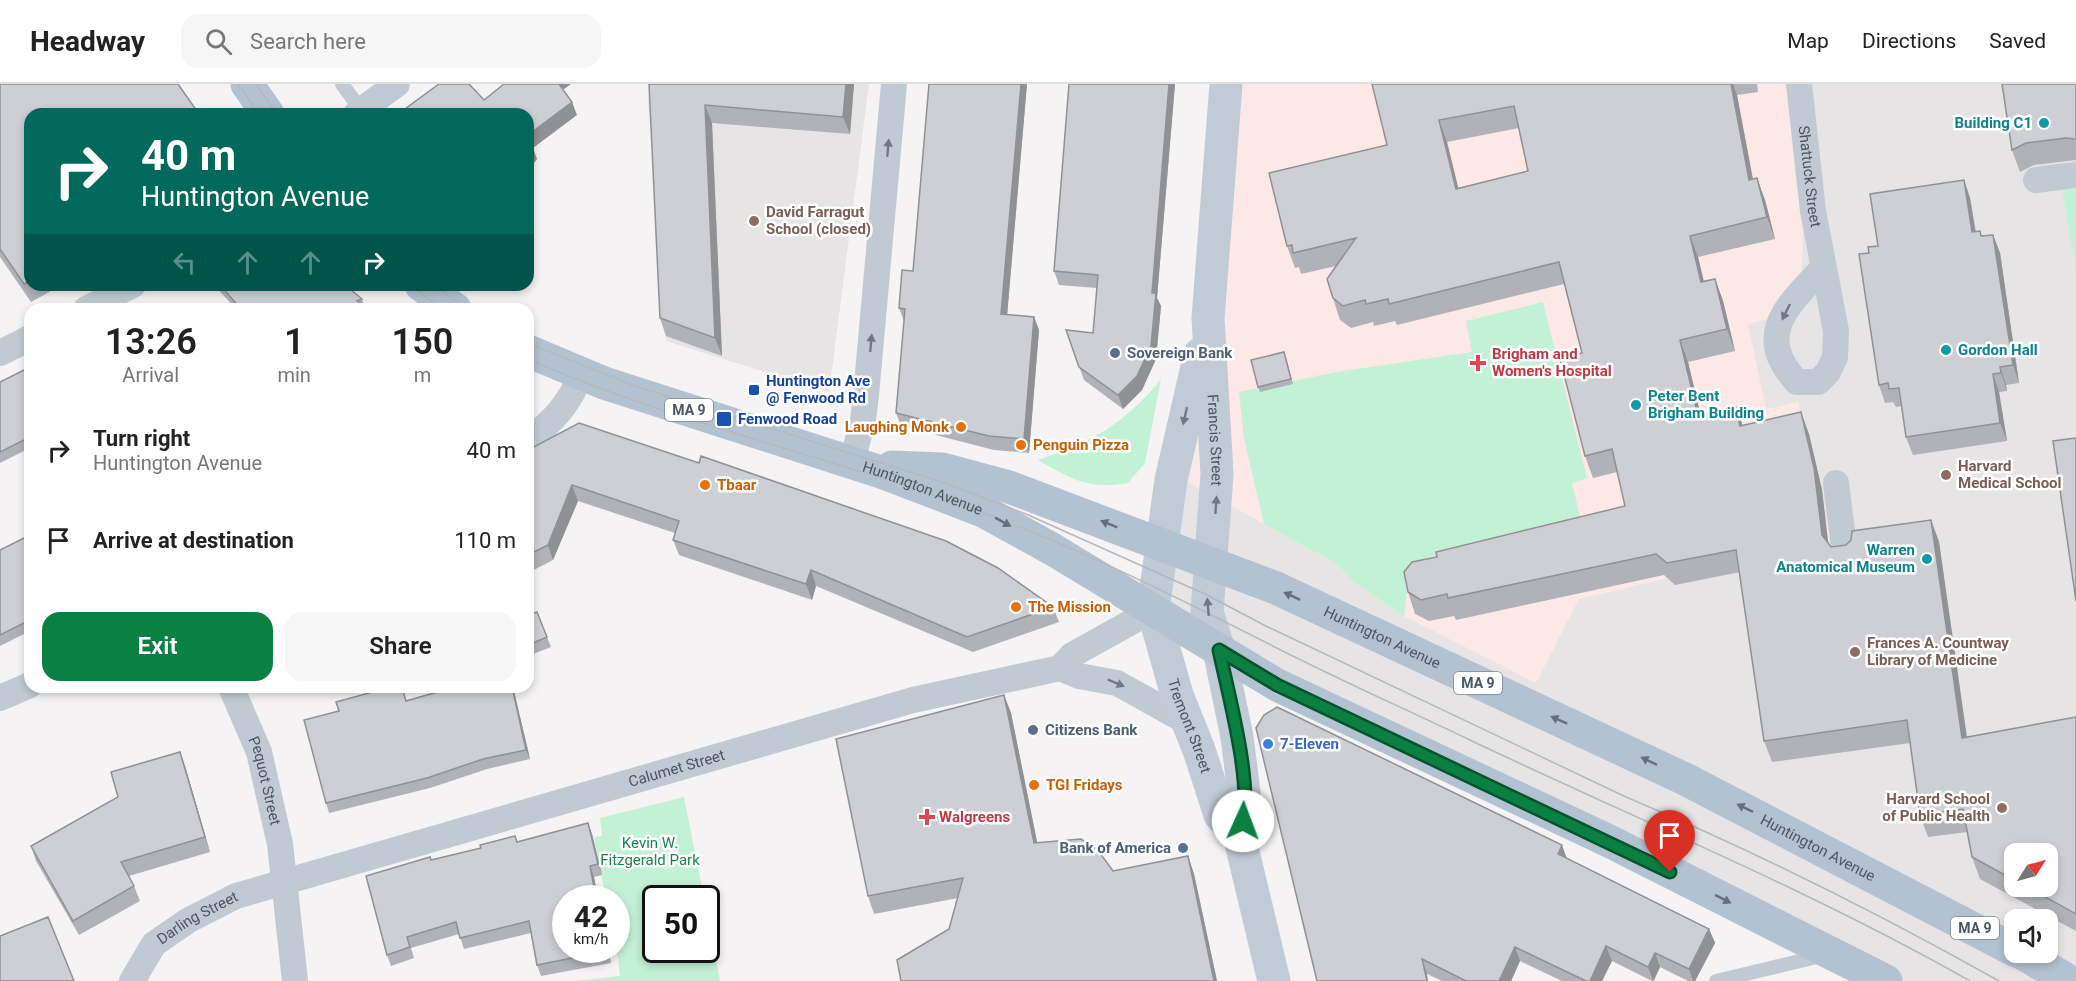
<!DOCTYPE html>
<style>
:root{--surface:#fff;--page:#f6f6f6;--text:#222;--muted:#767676;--line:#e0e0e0;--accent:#0b8043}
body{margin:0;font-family:Roboto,sans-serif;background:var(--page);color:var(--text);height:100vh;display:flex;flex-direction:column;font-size:22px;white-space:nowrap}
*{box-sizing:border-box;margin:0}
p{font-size:20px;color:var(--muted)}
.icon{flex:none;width:33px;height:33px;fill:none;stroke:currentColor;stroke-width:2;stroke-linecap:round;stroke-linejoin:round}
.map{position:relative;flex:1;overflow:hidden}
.details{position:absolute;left:24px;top:219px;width:510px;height:390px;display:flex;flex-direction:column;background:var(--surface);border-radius:18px;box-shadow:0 3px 9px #0003}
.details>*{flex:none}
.banner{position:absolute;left:24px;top:24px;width:510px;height:183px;border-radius:18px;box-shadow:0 3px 9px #0003;background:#00695c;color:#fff;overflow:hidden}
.needle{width:39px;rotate:54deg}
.fabs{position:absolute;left:2004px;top:759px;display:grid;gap:12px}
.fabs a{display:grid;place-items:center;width:54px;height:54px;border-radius:12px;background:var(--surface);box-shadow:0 3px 9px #0003;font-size:30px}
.speed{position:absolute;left:552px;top:801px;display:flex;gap:12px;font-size:30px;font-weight:700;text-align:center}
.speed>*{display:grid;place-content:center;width:78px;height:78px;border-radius:50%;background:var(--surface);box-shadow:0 3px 9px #0003;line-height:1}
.speed small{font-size:15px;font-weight:400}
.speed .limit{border:3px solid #111;border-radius:9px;background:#fff;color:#111}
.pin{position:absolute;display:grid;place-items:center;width:51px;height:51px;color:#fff;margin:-62px -26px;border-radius:50% 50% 50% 0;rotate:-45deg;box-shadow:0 0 6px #0007}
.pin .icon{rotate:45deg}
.me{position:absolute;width:66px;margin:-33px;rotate:2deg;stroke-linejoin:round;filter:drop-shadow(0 0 4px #0008)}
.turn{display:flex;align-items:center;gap:21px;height:126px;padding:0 18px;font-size:27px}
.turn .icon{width:78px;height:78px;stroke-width:2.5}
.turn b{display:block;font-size:42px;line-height:51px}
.lanes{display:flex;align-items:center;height:57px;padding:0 18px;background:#0003;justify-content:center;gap:30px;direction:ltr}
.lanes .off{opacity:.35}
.eta{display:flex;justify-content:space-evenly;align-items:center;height:102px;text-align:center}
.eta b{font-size:36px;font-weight:600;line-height:42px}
.button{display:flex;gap:12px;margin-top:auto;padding:12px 18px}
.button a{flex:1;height:69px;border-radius:18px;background:var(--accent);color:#fff;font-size:24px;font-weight:600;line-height:69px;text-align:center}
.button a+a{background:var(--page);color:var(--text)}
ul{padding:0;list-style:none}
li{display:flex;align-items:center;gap:18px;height:90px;padding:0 18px}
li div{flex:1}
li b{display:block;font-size:22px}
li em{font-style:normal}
header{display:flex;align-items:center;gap:36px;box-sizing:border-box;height:84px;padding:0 30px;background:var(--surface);border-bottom:2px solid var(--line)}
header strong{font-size:28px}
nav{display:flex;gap:33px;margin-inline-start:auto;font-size:21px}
.search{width:420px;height:54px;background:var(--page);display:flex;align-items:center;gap:15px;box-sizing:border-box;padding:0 21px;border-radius:18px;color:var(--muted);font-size:22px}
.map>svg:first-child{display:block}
</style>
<header>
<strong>Headway</strong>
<div class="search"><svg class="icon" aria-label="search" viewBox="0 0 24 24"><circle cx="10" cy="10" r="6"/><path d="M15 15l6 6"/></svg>Search here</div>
<nav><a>Map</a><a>Directions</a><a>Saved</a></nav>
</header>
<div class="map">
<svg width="2076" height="897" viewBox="0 0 2076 897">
<rect width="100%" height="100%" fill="#f5f3f3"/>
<path fill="#e6e4e5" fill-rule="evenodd" d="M661,0H869L829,308L666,257L648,16Z
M1226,0H2076V897H1886L1153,526L1175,396ZM2014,770H2048V802H2014ZM2014,836H2048V868H2014Z"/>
<path fill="#fce8e6" d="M1226,0H1789L1804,134L1800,228L1748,240L1766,325L1798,318L1831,456L1579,515L1536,599L1404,532L1356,500L1336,479L1180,394Z"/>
<path fill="#c3f1d5" d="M2076,101V187L2062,103Z
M1543,218L1587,394L1572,399L1584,449L1408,499L1404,532L1356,500L1336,479L1264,440L1244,354L1239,308L1337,288L1472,268L1466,237Z
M1161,295L1145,379L1128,399C1089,406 1071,395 1038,376C1092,358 1125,340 1161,295Z
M684,713L704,814H656V866H706L707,828L720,897H574L620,892L617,865L616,814H606L594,753L602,752L600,734Z"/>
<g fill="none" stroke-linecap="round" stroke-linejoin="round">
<path stroke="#c1cad2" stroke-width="14" d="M342,0L361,26
M1716,897L1825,871"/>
<g stroke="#c1cad2" stroke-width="26">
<path id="s1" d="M1799,0L1813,127L1836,247L1835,273L1828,288L1818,298H1797C1753,251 1788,221 1823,184"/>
<path d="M356,30L397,0"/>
<path d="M2036,96L2076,91"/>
<path d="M86,225L133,201"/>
<path d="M0,269L30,254"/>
<path d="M528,356C553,338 570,319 581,290"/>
<path d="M852,378L863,336L866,311L894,0"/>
<path d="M1836,399L1845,471"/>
<path d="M1060,584L1079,592L1117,599L1189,639"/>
<path id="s2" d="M231,603L259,668L280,760L295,897"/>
<path d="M0,614L30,601"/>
<path id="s3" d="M132,897L154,860L189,836L236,812L913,616L1060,584L1072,571L1153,526"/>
</g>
<g stroke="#c1cbd6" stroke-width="33">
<path id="s4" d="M1226,0L1208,234L1217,390L1207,528L1219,566L1237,653L1246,724L1239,751L1274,897"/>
<path id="s5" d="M1200,270L1171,396L1153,526L1177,611L1199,666L1220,731L1239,751"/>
</g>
<g stroke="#b3c2d1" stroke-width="33">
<path d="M247,0L268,30"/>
<path d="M421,201L455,225"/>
<path id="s6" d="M528,267L604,299L884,389L983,427L1052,465L1277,601L1609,757L1886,897"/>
<path id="s7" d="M892,383L942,385L1009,403L1276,504L1685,695L2014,866"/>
<path d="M2020,868L2069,897"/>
</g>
<path stroke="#b5b8bd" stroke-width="1.5" d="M238,0L259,30
M256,0L277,30
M410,201L442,225
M434,201L467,225
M528,259L632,301L942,398L1026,430L1207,511L1264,541L1626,713C1754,767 1878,829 1999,897
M528,275C678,341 839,374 992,432C1086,468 1176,513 1265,558C1333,593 1403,624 1472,657C1638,736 1810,806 1970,897"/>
</g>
<path fill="#b0b2b7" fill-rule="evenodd" d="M0,0L30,30V201H62L31,218L0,173Z
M649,0H854L850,50L712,39L722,272L666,252L660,234Z
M929,0H1027L1007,231L1034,233L1039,246L1029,369L994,366L901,342L896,329L904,237L899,224L913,187Z
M1069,0H1175L1157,214L1161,222L1156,275L1142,306L1123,325L1084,296L1066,246L1093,249L1097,204L1059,201L1054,187Z
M1372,0H1757L1758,8L1737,11L1753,95L1765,116L1775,155L1698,173L1704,198L1715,195L1723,217L1735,267L1688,278L1701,332L1736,323L1742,341L1809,350L1822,406L1828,460L1831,463L1846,461L1931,436L1939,458L1967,653L2076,633V847L1980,795L1972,773L1967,748L1928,753L1920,731L1910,659L1772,678L1764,657L1740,488L1675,501L1664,491L1456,536L1454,532L1429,537L1415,530L1408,508L1437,473L1625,422L1617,388L1593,394L1585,372L1582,269L1564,200L1397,241L1395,237L1374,242L1373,238L1351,244L1340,236L1333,214L1336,182L1301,190L1299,183L1295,184L1287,162L1387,61ZM1519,44L1528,87L1458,104L1447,58ZM2014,770L2048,802H2014Z
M2076,0V76L2034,81L2020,88L2012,66Z
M1964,96L1970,114L1976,147L1982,152L1993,151L2000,169L2019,299L2006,301L2007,307L1999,308L2007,357L1913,371L1906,353L1902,322L1896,323L1893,318L1885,319L1879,301L1869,169Z
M214,201H345L362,215L364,222L369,225H236Z
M1286,273L1293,300L1260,308L1258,303Z
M30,283V364L0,379V298Z
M528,366L1053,523L1059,538L973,568L816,502L812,516L679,471L673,456L675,449L578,417L553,476L528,489Z
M30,451V547L0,562V466Z
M537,528L551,563L528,572V531Z
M455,603H513L530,675L487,685L430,704L329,729L326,719L407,616Z
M1004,611L1011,629L1037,759L1113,787L1188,772L1194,790L1217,897H901L949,845L958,814L874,830L868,812Z
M185,682L210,768L129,792L134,802L140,817L79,851L36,777L31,762L118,713Z
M588,739L592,750L602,791L594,793L598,814H566V866H608L611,879L541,892L537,881L531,849L464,865L459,850L411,864L414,874L391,882L387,871L431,776L517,758Z
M1567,774L1709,845L1715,859L1695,897H1688L1660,883L1654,897H1652L1612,877L1602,897H1562L1520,877L1511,897H1442L1427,890L1317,897Z"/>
<path fill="#909195" d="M558,0H571L560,8Z
M846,0H854L850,50L843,33Z
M1021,0H1027L1006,244L1001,230Z
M1169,0H1175L1157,214L1161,222L1156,275L1142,306L1123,325L1118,311L1152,209Z
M1731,0H1733L1737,11L1757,118L1749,96Z
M572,18L577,31L533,64L537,75L528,87V51Z
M705,21L712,39L722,272L715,254Z
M1439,36L1447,58L1464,127L1456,105Z
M1757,94L1765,116L1775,155L1767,133Z
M1964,96L1970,114L1978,166L1972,148Z
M1993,151L2000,169L2019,299L2013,281Z
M1690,152L1698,173L1709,220L1701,198Z
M1715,195L1723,217L1735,267L1727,245Z
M1034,233L1039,246L1029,369L1024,355Z
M1680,256L1688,278L1706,354L1698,332Z
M2000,283L2006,301L2007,307L2001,289Z
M1993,290L1999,308L2007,357L2000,339Z
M1736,323L1744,345L1740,342Z
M1801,328L1809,350L1822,406L1830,473L1822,451Z
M572,401L578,417L553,476L548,461Z
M1931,436L1939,458L1970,676L1962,654Z
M811,486L816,502L812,516L806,500Z
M512,603H513L530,675L526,666Z
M1004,611L1011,629L1041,777L1034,759Z
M180,668L185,682L210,768L205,753Z
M588,739L592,750L602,791L598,780Z
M1562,761L1567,775L1558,770Z
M1188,772L1194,790L1217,897H1214Z
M590,782L594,793L598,814H596Z
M1709,845L1715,859L1695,897H1693L1689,885Z
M1606,862L1612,877L1602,897H1590Z
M1515,863L1520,877L1511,897H1499Z
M606,866H608L611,879Z
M1655,869L1660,883L1653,897L1648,883Z
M1422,875L1427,890L1428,897H1427Z"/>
<path fill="#cdcfd5" stroke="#909195" stroke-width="1.5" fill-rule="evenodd" d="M0,0H178L199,30H30V196L24,200L0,165Z
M439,0H469L484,16L504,0H559L572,18L528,51V30H398Z
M649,0H846L843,33L705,21L715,254L660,234Z
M929,0H1021L1001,230L1034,233L1024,355L989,352L896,329L905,225L899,224L902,186L913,187Z
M1069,0H1169L1152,209H1156L1151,262L1137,292L1118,311L1079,283L1066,246L1093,249L1098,191L1054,187Z
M1372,0H1731L1749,96L1757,94L1767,133L1690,152L1701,198L1715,195L1727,245L1680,256L1698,332L1736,323L1740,342L1801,328L1814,384L1822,451L1831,463L1846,461L1851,456L1852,447L1931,436L1962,654L2076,633V830L2026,802H2048V770H2014V796L1972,773L1963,725L1920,731L1907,636L1764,657L1736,466L1667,479L1656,470L1448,514L1447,510L1421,516L1408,508L1404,488L1412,478L1437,473L1436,468L1625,422L1612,365L1585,372L1560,275L1582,269L1559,178L1389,220L1388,215L1366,220L1365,216L1343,222L1333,214L1327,195L1356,154L1293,169L1292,161L1287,162L1269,89L1387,61ZM1514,22L1528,87L1456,105L1439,36Z
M2002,0H2076V55L2066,54L2026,59L2012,66Z
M528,57L533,62L528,68Z
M1964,96L1972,148L1980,147L1981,152L1993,151L2013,281L2000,283L2001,289L1993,290L2000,339L1906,353L1899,304L1889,305L1888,299L1879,301L1859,170L1869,169L1868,163L1878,162L1870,110Z
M220,201H345L362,215L357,217L369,225H241Z
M1284,268L1291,295L1258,303L1251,276Z
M30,283V353L0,368V298Z
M579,339L699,379L701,372L946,457L998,484L1053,523L967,553L811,486L806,500L673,456L679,437L572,401L548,461L528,471V366Z
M2076,354V517L2053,357Z
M30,451V536L0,551V466Z
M537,528L547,553L528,561V531Z
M391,603H402L406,617L455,603H512L526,666L483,675L427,694L326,719L304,636L339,627L336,618Z
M1004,611L1034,759L1081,755L1097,765L1113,787L1188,772L1214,897H901L897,876L949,845L963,794L868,812L836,655Z
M1277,623L1562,761L1558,770L1709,845L1689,885L1655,869L1648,883L1606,862L1590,897H1586L1515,863L1499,897H1466L1422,875L1427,897H1317L1256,644L1264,631Z
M180,668L205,753L121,778L134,802L73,837L31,762L118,713L111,688Z
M588,739L598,780L590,782L596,814H566V866H606L607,867L537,881L529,837L460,854L456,838L407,853L410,863L387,871L366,792L430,773L431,776L481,764L480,761L515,752L517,758Z
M48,833L74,897H0V852Z"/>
<defs><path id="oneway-solid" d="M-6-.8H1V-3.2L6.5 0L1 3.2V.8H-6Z" transform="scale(1.5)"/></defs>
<g fill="#6e7983">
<use href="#oneway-solid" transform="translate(888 64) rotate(-85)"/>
<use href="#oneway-solid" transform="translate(1786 228) rotate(116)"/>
<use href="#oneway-solid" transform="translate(871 259) rotate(-85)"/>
<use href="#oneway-solid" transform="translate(1116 599) rotate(23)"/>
</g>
<g fill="#6e7984">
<use href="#oneway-solid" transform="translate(1185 332) rotate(103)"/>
<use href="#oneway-solid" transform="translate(1216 421) rotate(-86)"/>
<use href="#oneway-solid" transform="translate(1208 523) rotate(-95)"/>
</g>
<g fill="#64717d">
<use href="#oneway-solid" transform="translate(1003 438) rotate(29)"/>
<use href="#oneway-solid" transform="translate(1109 440) rotate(-158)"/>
<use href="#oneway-solid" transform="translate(1292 512) rotate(-155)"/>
<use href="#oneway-solid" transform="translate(1559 636) rotate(-156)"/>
<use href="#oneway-solid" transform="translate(1649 677) rotate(-154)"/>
<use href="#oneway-solid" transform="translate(1745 724) rotate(-154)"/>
<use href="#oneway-solid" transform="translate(1723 815) rotate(27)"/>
</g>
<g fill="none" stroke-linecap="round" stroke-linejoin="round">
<g stroke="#07532c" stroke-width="15">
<path id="route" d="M1243,737C1252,697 1228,609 1219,566L1277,601L1670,788"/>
</g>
<use href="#route" stroke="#0b8043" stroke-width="10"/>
</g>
<g fill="#0f9aa8" stroke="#fff" stroke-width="2">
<circle cx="2044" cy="39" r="6"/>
<circle cx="1946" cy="266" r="6"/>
<circle cx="1636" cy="321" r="6"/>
<circle cx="1927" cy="475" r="6"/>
</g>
<g fill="#8d6e63" stroke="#fff" stroke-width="2">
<circle cx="754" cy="137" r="6"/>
<circle cx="1946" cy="391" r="6"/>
<circle cx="1855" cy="568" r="6"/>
<circle cx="2002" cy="724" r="6"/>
</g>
<g fill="#5c6f8a" stroke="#fff" stroke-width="2">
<circle cx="1115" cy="269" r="6"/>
<circle cx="1033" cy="646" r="6"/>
<circle cx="1183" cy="764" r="6"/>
</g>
<g fill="#e0444e" stroke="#fff" stroke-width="2">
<path d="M1475 270h6v6h6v6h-6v6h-6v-6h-6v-6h6z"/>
<path d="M924 724h6v6h6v6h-6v6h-6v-6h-6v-6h6z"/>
</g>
<g fill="#1a4fb4" stroke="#fff" stroke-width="2">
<rect x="748" y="300" width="12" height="12" rx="3"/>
<rect x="716" y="327" width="16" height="16" rx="3"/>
</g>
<g fill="#e8710a" stroke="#fff" stroke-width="2">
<circle cx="961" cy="343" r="6"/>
<circle cx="1021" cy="361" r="6"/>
<circle cx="705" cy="401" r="6"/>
<circle cx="1016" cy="523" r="6"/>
<circle cx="1034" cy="701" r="6"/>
</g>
<circle fill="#3f7fe0" stroke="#fff" stroke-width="2" cx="1268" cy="660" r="6"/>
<g text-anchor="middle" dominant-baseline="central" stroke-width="5" stroke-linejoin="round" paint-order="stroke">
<g fill="#fff" stroke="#808990" stroke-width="1.5">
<rect x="665" y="315" width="48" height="22" rx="4.5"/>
<rect x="1454" y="588" width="48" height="22" rx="4.5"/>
<rect x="1951" y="833" width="48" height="22" rx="4.5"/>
</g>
<g font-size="14" font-weight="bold" fill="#4a5661">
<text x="689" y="326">MA 9</text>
<text x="1478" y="599">MA 9</text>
<text x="1975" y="844">MA 9</text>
</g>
<g font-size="15" font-weight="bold" fill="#0d838f" stroke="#fff" text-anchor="end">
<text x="2032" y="39">Building C1</text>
<text x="1958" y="266" text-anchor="start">Gordon Hall</text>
<text x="1648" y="312" text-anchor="start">Peter Bent<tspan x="1648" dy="17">Brigham Building</tspan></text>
<text x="1915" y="466">Warren<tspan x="1915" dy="17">Anatomical Museum</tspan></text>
</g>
<g font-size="15" fill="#4a5661" stroke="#fff">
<text stroke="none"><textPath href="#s1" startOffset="93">Shattuck Street</textPath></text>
<text stroke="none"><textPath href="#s4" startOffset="357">Francis Street</textPath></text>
<text stroke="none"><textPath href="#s6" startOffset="418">Huntington Avenue</textPath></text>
<text stroke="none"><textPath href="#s7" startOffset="522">Huntington Avenue</textPath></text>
<text stroke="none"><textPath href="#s5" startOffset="382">Tremont Street</textPath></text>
<text stroke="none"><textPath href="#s3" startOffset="597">Calumet Street</textPath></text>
<text stroke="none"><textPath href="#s2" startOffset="100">Pequot Street</textPath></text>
<text stroke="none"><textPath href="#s7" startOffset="1006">Huntington Avenue</textPath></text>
<text stroke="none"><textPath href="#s3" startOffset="94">Darling Street</textPath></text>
</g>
<g font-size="15" font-weight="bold" fill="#785e54" stroke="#fff" text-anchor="start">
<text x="766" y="128">David Farragut<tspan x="766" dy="17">School (closed)</tspan></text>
<text x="1958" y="382">Harvard<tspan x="1958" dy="17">Medical School</tspan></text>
<text x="1867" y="559">Frances A. Countway<tspan x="1867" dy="17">Library of Medicine</tspan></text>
<text x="1990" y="715" text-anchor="end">Harvard School<tspan x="1990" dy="17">of Public Health</tspan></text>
</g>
<g font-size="15" font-weight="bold" fill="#4e5e75" stroke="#fff" text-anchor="start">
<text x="1127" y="269">Sovereign Bank</text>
<text x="1045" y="646">Citizens Bank</text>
<text x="1171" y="764" text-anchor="end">Bank of America</text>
</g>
<g font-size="15" font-weight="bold" fill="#be3a42" stroke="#fff" text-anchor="start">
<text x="1492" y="270">Brigham and<tspan x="1492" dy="17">Women's Hospital</tspan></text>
<text x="939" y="733">Walgreens</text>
</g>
<g font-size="15" font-weight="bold" fill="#164399" stroke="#fff" text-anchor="start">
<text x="766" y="297">Huntington Ave<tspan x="766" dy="17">@ Fenwood Rd</tspan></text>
<text x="738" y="335">Fenwood Road</text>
</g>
<g font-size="15" font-weight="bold" fill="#c56008" stroke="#fff" text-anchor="start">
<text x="949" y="343" text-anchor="end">Laughing Monk</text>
<text x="1033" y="361">Penguin Pizza</text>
<text x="717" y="401">Tbaar</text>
<text x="1028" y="523">The Mission</text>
<text x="1046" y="701">TGI Fridays</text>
</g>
<g font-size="15" font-weight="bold" fill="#366cbe" stroke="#fff" text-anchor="start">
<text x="1280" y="660">7-Eleven</text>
</g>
<g font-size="15" fill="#17864f" stroke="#fff">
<text x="650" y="759">Kevin W.<tspan x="650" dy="17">Fitzgerald Park</tspan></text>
</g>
</g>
</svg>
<div class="fabs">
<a><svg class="needle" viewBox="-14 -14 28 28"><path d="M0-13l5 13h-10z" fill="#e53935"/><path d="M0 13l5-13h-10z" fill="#767676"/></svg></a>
<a><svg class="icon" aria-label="sound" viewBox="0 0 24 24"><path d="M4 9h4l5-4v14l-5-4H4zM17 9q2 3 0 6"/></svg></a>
</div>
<div class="speed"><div>42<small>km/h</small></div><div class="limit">50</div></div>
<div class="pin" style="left:1670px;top:788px;background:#d93025"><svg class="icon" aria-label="arrive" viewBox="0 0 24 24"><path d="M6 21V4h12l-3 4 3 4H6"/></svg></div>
<svg class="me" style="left:1243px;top:737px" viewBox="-20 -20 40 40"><circle r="19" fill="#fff"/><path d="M0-13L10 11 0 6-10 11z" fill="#0b8043"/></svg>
<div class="banner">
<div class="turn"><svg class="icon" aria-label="right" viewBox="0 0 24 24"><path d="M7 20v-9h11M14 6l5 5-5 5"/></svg><div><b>40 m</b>Huntington Avenue</div></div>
<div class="lanes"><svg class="icon off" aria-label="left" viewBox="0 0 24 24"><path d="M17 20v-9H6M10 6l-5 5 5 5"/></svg><svg class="icon off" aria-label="ahead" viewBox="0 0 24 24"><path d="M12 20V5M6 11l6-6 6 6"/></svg><svg class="icon off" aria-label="ahead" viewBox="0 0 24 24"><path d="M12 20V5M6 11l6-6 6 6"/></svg><svg class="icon" aria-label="right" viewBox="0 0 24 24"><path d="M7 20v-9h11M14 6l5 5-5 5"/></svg></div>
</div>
<section class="details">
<div class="eta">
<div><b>13:26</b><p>Arrival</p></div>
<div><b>1</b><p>min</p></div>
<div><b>150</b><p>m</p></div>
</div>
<ul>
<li><svg class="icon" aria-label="right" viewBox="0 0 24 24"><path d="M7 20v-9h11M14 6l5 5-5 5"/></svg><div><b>Turn right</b><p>Huntington Avenue</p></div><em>40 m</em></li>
<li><svg class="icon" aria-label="arrive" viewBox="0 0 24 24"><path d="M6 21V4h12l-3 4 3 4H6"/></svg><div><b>Arrive at destination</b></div><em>110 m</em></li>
</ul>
<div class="button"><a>Exit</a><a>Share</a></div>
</section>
</div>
